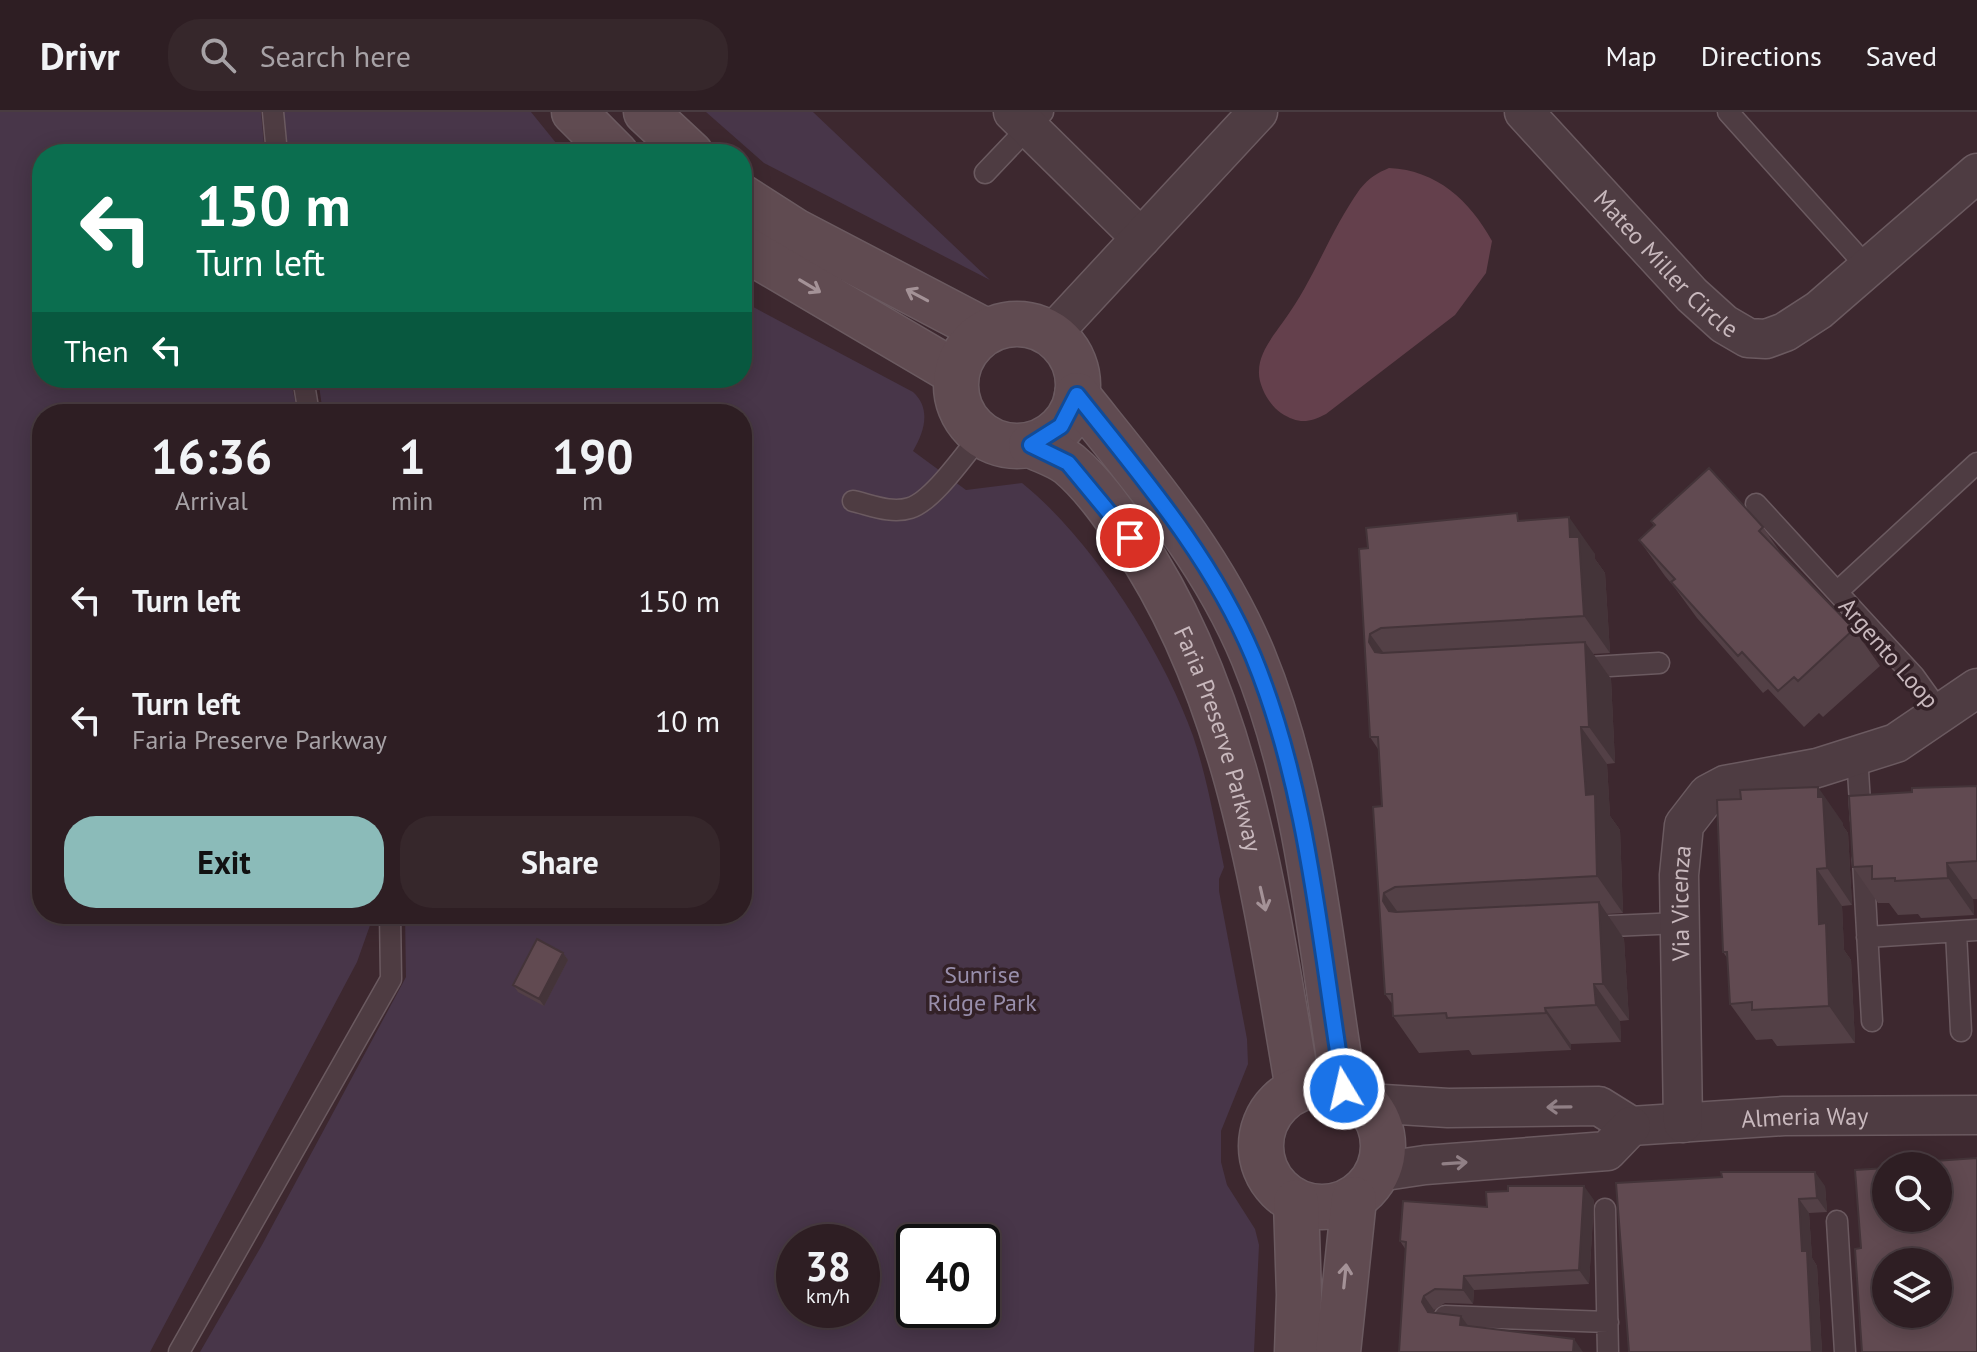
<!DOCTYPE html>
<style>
:root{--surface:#2e1e23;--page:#36272b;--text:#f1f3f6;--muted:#a7a2a6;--line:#493c41;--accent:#8bbbb9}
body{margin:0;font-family:"PT Sans",sans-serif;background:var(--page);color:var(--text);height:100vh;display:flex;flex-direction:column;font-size:30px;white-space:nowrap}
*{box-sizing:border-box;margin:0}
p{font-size:26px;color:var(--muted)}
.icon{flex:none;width:44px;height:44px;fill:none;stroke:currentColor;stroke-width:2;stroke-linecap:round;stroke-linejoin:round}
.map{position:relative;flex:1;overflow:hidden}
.side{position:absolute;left:32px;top:292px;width:720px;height:520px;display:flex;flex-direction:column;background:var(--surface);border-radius:32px;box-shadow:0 4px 20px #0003,0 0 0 2px var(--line)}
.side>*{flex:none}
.hud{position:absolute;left:32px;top:32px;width:720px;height:244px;border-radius:32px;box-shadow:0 4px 20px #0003,0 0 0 2px var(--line);background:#0b6e4f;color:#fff;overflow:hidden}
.controls{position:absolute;left:1872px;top:1040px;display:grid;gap:16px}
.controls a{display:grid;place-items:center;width:80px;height:80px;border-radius:50%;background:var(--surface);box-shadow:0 4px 20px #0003,0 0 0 2px var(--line);font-size:40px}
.speed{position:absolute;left:776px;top:1112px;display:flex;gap:16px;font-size:40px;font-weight:700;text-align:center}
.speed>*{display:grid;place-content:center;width:104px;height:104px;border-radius:50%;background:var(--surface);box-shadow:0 4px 20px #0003,0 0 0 2px var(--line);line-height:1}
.speed small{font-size:20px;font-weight:400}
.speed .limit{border:4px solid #111;border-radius:12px;background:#fff;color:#111}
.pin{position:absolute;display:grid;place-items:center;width:68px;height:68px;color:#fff;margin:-34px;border:4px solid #fff;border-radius:50%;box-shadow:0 2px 8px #0007}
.me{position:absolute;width:88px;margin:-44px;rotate:351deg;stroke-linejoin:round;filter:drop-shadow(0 0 6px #0008)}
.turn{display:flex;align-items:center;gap:28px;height:168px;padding:0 32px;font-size:36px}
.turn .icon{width:104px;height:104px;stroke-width:2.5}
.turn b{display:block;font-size:56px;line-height:68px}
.then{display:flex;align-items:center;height:76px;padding:0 32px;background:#0003;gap:16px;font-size:30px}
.eta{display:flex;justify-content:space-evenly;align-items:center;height:136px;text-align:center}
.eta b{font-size:48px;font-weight:600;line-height:56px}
.cta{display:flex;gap:16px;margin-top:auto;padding:16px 32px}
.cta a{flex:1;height:92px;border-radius:32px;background:var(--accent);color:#111;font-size:32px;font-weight:600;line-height:92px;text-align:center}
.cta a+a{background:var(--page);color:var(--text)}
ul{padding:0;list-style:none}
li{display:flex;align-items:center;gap:24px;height:120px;padding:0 32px}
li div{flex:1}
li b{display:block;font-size:30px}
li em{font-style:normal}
header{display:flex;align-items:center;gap:48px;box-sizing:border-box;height:112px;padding:0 40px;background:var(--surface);border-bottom:2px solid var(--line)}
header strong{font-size:38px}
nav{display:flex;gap:44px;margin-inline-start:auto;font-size:28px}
.search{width:560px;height:72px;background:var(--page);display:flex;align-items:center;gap:20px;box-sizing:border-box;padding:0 28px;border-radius:32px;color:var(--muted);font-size:30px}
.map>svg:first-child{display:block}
</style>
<header>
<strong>Drivr</strong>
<div class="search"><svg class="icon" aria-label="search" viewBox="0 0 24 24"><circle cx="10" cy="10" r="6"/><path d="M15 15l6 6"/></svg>Search here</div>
<nav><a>Map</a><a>Directions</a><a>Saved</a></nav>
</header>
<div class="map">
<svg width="1977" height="1240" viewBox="0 0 1977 1240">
<rect width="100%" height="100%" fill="#3d282f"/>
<path fill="#483649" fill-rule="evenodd" d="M0,0H261L265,42H42V266H290L298,302H42V802H374L357,850L150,1240H0Z
M281,0H531L565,42H286Z
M706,0H813L990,168L764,51Z
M742,189L913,280C931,296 925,319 913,339L966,378L1022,371C1092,427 1163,540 1193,624C1207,665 1215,712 1224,755L1219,767V779L1247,927L1248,952L1221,1019V1050L1227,1073L1255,1117L1259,1133L1254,1240H200L262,1133L406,865L405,802H742V302H323L318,266H742ZM794,1130H862V1198H794ZM914,1130H982V1198H914Z"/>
<path fill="#64404c" d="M1389,56C1437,58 1470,89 1492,129L1486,161L1455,203L1326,302C1309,311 1298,312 1281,301C1269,293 1258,273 1259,259C1259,241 1273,224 1283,210C1314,168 1330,119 1360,77C1369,66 1377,61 1389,56Z"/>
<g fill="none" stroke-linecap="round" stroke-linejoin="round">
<g stroke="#6b5a60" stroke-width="23">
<path id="lane" d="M273,0L277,42
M1728,0L1868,156
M985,61L1043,0
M303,266L309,302
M853,389C871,393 891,402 910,396C933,389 965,342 981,323
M1756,392L1914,564L1942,603
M1837,480L1977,351
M1576,556L1659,551
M1857,643L1861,707
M1863,747L1872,909
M1588,815L1680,811
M1956,820L1961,919
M1867,825L1977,818
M1605,1097L1608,1240
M1837,1109L1845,1240
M1445,1204L1608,1210
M179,1240L391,867L390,802"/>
</g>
<g stroke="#6b5a60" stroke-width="41">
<g id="street">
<path d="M1013,0L1141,126"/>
<path id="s1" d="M1524,0L1692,183L1724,212L1748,226L1766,227L1785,220L1819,198L1977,61"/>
<path d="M1052,222L1258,0"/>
<path id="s2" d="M1367,991L1448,996L1599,994L1631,1014L1784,1004L1977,1003"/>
<path id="s3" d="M1683,1011L1679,763L1684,713L1708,682L1725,673L1817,656L1896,631L1977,576"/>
<path d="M1378,1060L1425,1053L1607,1039L1631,1014"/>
</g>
</g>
<g stroke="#6b5a60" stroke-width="47">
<g id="secondary">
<path d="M574,0L616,42"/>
<path d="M646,0L691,42"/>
<path d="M742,85L795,119L986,219"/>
<path d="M742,135L956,261"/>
<circle cx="1017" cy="273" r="61"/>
<path d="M1077,283C1143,366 1212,445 1253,544C1309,680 1320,833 1344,977"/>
<path id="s4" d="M1031,333C1043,339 1059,344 1069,352C1093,372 1113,401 1131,427C1239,585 1266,791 1298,977"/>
<circle cx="1322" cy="1034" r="61"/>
<path d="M1296,1090L1299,1183L1297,1240"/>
<path d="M1338,1240L1354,1087"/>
</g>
</g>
<use href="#lane" stroke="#4e3c42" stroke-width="20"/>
<use href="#street" stroke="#4e3c42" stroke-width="38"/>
<use href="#secondary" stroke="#604b51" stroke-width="44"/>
</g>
<path fill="#534046" d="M1522,408L1595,442V447L1605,461L1610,541L1593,542L1611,567L1615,651L1607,652L1610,704L1620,718L1623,801L1606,802L1624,827L1629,908L1620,909L1621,930L1571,932V938L1472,943L1469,938L1419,941L1393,904V893L1385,882L1382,694L1378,637L1370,625L1368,436Z
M1651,409L1763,415L1783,444L1854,517L1880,554L1823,605L1819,601L1804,615L1768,577L1763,581L1697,506L1675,476L1665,464L1639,428L1654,414Z
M1977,674V787H1973L1974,803L1921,806L1918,802L1898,803L1889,791H1878L1853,755L1912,680Z
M1843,711V714L1848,721L1852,793L1842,794L1844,838L1851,848L1855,931L1777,934L1772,927L1756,928L1730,892L1728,847L1723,840Z
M563,841L568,848L544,894L518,880L513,873Z
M1616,1071L1825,1074L1827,1100L1809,1101L1812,1146L1817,1154L1822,1240H1629Z
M1594,1088L1589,1172L1474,1178L1473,1192L1445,1191L1434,1198L1433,1201L1468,1214L1399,1240L1406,1138L1400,1129L1487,1095Z"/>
<path fill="#443439" d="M1569,405L1595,442V447L1605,461L1610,541L1584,504L1570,425Z
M1370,522L1396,558L1394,566L1369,530Z
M1585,530L1611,567L1615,651L1589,615Z
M1581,615L1607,652L1610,704L1620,718L1623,801L1597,764L1586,683Z
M1818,675L1843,711V714L1848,721L1852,793L1827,756Z
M1947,751L1973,787L1974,803L1948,766Z
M1817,757L1842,794L1844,838L1851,848L1855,931L1829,894L1819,812Z
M1384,781L1410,817L1408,825L1383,789Z
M1599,790L1624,827L1629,908L1603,872Z
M563,841L568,848L544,894L539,887Z
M1594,872L1620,909L1621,930L1596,893Z
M1545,896L1571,932V938L1546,901Z
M1815,1060L1825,1074L1827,1100L1817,1086Z
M1584,1074L1594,1088L1589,1172L1579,1158Z
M1799,1087L1809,1101L1812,1146L1817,1154L1822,1240H1812L1802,1139Z
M1464,1164L1474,1178L1473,1192L1463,1178Z
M1424,1184L1434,1198L1432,1204L1428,1200L1422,1190Z
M1461,1204L1471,1218L1460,1213Z
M1574,1227L1583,1240H1573Z"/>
<path fill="#614a51" stroke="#443439" stroke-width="2" fill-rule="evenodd" d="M1709,356L1763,415L1759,419L1854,517L1798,569L1794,565L1778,579L1742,540L1738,544L1671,470L1675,467L1639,428L1655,413L1651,409Z
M1517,401L1518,409L1569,405L1570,425H1579L1584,504L1381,516L1370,522L1369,530L1375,540L1382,541L1585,530L1589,615H1581L1586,683L1595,682L1597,764L1395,775L1384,781L1383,789L1389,799L1396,800L1599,790L1603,872H1594L1596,893L1545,896L1546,901L1447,906L1446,901L1393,904L1392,882H1385L1373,695L1382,694L1378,625H1370L1359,437L1368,436L1366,416Z
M1977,674V749L1947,751L1948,766L1895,769V766L1872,767V754L1853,755L1849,684L1912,680V676Z
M1818,675V685H1823L1827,756L1817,757L1819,812L1826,811L1829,894L1752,898V890L1730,892L1727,840H1723L1717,688L1741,687L1740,678Z
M537,827L563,841L539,887L513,873Z
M1977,1046V1240H1862L1855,1137L1861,1136L1855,1058L1886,1056V1106H1938V1054H1892V1052ZM1886,1150H1938V1202H1886Z
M1721,1060H1815L1817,1086L1799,1087L1802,1139H1807L1812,1240H1629L1616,1071L1722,1065Z
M1508,1074H1584L1579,1158L1464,1164L1463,1178L1435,1177L1424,1184L1422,1190L1428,1200L1461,1204L1460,1213L1574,1227L1573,1240H1399L1406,1130L1400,1129L1403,1089L1487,1095L1486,1080L1508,1079Z"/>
<defs><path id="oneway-shaft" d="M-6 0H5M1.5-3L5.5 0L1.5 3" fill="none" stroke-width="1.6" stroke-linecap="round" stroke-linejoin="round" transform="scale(2)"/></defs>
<g stroke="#a49297">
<use href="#oneway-shaft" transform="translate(810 174) rotate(31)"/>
<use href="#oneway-shaft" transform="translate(917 183) rotate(-152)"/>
<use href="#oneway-shaft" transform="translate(1263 787) rotate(77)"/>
<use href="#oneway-shaft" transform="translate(1345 1164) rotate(-84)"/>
</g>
<g stroke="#918086">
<use href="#oneway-shaft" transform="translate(1559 995) rotate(179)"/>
<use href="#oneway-shaft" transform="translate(1455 1051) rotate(-4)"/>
</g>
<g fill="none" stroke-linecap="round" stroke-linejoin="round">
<g stroke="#114b97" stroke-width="20">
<path id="route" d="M1130,426L1068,351L1031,333L1061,314L1077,283C1143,366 1212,446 1253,544C1309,680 1320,833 1344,977"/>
</g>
<use href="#route" stroke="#1a73e8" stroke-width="14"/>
</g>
<g text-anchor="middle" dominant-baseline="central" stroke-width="7" stroke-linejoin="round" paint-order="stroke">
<g font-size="24" fill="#c8b8bd" stroke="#332127">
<text stroke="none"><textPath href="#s1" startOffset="208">Mateo Miller Circle</textPath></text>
<text transform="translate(1889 541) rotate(49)">Argento Loop</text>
<text stroke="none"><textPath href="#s4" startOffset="360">Faria Preserve Parkway</textPath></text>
<text stroke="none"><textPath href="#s3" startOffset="220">Via Vicenza</textPath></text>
<text stroke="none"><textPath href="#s2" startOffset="444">Almeria Way</textPath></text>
</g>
<g font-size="24" fill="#988eab" stroke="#332127">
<text x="982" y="862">Sunrise<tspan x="982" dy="28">Ridge Park</tspan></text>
</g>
</g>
</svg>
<div class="controls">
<a><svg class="icon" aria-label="search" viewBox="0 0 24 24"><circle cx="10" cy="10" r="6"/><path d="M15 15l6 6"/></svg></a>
<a><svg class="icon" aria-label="layers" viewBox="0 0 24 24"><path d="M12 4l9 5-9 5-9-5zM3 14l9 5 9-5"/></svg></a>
</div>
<div class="speed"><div>38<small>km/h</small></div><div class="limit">40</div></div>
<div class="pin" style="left:1130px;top:426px;background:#d93025"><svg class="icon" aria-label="arrive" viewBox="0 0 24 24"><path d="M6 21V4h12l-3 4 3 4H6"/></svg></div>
<svg class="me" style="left:1344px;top:977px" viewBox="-20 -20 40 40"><circle r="17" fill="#1a73e8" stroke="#fff" stroke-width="3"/><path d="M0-11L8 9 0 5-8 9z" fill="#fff"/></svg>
<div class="hud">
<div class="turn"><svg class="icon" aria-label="left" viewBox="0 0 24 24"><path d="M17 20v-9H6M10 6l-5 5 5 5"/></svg><div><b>150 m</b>Turn left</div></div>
<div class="then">Then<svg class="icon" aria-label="left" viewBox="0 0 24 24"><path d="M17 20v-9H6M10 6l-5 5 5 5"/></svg></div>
</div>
<section class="side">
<div class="eta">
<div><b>16:36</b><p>Arrival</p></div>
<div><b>1</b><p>min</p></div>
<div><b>190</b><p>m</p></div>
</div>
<ul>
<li><svg class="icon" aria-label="left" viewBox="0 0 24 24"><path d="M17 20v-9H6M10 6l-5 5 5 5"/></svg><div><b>Turn left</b></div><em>150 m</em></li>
<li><svg class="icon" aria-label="left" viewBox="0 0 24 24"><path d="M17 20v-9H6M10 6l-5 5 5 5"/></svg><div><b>Turn left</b><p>Faria Preserve Parkway</p></div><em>10 m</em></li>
</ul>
<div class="cta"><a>Exit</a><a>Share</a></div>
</section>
</div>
